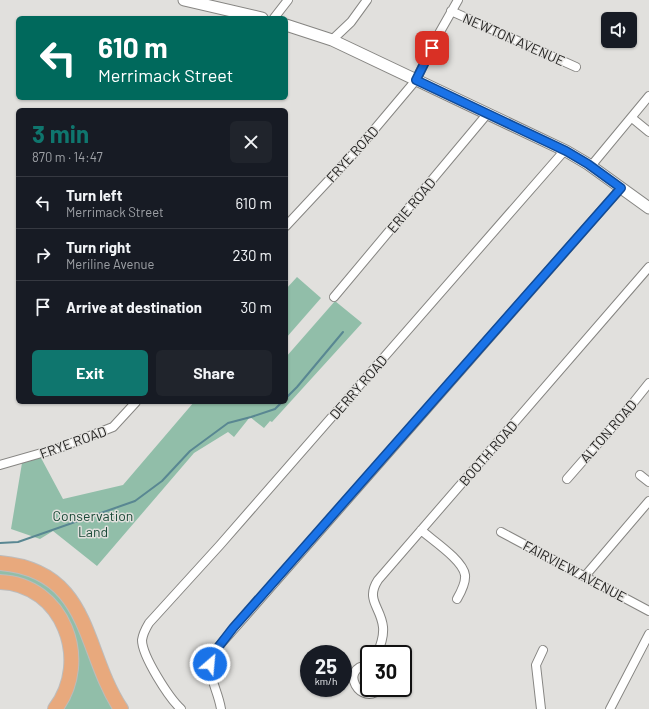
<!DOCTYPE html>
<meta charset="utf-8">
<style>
:root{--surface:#171b24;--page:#20242c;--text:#f1f3f6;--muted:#9ea1a6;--line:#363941;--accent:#0f766e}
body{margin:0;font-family:Barlow,sans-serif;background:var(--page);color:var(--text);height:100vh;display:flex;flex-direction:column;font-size:15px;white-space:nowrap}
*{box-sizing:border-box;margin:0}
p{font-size:13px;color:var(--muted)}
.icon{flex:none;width:22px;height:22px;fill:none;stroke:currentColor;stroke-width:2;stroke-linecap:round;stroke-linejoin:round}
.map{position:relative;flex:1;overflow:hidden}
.panel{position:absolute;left:16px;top:108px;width:272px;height:296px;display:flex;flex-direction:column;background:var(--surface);border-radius:6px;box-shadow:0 1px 3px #0004}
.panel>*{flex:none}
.hud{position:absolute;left:16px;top:16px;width:272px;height:84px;border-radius:6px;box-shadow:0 1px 3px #0004;background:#00695c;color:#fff;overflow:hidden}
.tools{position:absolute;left:601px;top:12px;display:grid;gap:8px}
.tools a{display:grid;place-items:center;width:36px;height:36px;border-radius:6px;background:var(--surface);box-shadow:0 1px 3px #0004;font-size:20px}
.speed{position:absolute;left:300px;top:645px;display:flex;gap:8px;font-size:20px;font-weight:700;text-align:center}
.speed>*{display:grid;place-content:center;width:52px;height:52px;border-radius:50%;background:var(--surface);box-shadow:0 1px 3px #0004;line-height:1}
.speed small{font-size:10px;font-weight:400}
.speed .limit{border:2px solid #111;border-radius:6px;background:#fff;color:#111}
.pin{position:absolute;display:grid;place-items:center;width:34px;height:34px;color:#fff;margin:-17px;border-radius:8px;box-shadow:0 2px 6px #0006}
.me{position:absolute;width:44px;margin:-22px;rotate:27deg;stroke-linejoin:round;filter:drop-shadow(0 0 3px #0008)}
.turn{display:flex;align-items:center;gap:14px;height:84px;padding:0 16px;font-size:18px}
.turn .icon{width:52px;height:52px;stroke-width:2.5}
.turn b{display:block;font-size:28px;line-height:34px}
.round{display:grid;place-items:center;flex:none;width:42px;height:42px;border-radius:6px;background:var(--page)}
.overview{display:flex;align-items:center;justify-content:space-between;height:68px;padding:0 16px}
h1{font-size:24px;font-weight:700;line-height:30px;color:var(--accent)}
.button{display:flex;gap:8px;margin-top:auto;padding:8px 16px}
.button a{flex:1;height:46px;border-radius:6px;background:var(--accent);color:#fff;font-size:16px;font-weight:700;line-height:46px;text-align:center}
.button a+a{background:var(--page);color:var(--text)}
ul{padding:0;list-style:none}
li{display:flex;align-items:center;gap:12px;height:52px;padding:0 16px;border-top:1px solid var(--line)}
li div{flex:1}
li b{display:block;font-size:15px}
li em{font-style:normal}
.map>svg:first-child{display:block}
</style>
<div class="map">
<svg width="649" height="709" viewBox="0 0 649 709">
<rect width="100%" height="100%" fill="#e1e0dd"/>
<path fill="#91bea9" d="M297,277L321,298L286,338V289Z
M335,301L362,323L272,422L270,421L264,428L250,417L234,437L228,432L194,453L97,566L53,531L40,539L11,529L22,463L40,456L63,499L123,485L194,402H286V357Z
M0,567L33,576L52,588L69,606L116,709H58L71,682L55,608L0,579Z"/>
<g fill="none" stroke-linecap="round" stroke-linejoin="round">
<path stroke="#598792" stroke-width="2" d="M286,398L297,387L343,332
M0,543L18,542L135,501L162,481L190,451L228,423L251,417L275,409L282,402"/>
<g stroke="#868582" stroke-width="10">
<path id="minor" d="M451,11L576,67
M274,18L288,0
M332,40L351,22L367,0
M632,118L649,132
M591,166L649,96
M286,226L357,150L416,80L437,37L458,0
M334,297L488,113
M0,465L59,448L113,427L136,402
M640,475L649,482
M567,479L629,408L649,383
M421,530C432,540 463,560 465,575C466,583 461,592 457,599
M501,532L649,611
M585,576L649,501
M377,654C381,645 384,637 383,627C381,607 365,600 378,580L649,267
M369,665C337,667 361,709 381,688
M181,709C169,698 142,656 142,640C143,633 146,628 149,623L220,545L565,150
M221,709C217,684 201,670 219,646L621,188
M541,709L536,665L543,650
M610,709L649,634"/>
</g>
<g stroke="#868582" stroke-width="13">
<path id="secondary" d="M184,0L262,18
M286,25L332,40L566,151L588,164L649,208"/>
</g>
<g stroke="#bcbcbc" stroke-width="16">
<path id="motorway" d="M0,563C92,571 82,650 121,709
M0,582C63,584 92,661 55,709"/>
</g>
<use href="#minor" stroke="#fff" stroke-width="8"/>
<use href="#secondary" stroke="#fff" stroke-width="11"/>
<use href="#motorway" stroke="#e8a97d" stroke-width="14"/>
</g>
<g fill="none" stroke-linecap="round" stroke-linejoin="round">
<g stroke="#114b97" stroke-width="10">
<path id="route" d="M210,664L216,650L233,628L621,188L588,164L566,151L416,80L432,48"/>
</g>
<use href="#route" stroke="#1a73e8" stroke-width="7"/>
</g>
<g text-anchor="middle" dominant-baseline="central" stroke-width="3" stroke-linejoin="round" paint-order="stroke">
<g font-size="14" fill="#201f1e" stroke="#e1e0dd">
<text transform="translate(514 39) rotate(24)">NEWTON AVENUE</text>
<text transform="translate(352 154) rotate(-48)">FRYE ROAD</text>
<text transform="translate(411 205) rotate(-50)">ERIE ROAD</text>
<text transform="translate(358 387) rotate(-49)">DERRY ROAD</text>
<text transform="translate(608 431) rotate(-49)">ALTON ROAD</text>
<text transform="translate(73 442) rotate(-20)">FRYE ROAD</text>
<text transform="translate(488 453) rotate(-49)">BOOTH ROAD</text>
<text transform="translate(575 571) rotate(28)">FAIRVIEW AVENUE</text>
</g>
<g font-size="14" fill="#1a4937" stroke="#e1e0dd">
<text x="93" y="515">Conservation<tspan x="93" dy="16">Land</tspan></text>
</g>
</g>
</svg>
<div class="tools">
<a><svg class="icon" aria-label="sound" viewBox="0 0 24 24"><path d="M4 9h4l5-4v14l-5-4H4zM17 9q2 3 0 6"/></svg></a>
</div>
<div class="speed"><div>25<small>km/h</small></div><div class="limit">30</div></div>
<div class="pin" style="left:432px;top:48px;background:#d93025"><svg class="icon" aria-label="arrive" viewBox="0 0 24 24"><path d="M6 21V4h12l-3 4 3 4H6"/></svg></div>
<svg class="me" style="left:210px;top:664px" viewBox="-20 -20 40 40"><circle r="17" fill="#1a73e8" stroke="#fff" stroke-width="3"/><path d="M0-11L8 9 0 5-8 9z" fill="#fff"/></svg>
<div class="hud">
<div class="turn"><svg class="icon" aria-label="left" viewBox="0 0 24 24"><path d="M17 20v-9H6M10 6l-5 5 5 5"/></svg><div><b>610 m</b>Merrimack Street</div></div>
</div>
<section class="panel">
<div class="overview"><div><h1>3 min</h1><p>870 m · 14:47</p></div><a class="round"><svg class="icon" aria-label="close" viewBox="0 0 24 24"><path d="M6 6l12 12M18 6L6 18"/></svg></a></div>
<ul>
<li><svg class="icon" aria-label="left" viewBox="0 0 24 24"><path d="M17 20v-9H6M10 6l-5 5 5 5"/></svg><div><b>Turn left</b><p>Merrimack Street</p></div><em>610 m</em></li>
<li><svg class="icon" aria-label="right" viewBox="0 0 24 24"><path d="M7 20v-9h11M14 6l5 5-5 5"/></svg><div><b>Turn right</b><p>Meriline Avenue</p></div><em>230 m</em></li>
<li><svg class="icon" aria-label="arrive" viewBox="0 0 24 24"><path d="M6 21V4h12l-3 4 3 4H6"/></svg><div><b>Arrive at destination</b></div><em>30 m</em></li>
</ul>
<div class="button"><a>Exit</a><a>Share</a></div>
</section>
</div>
